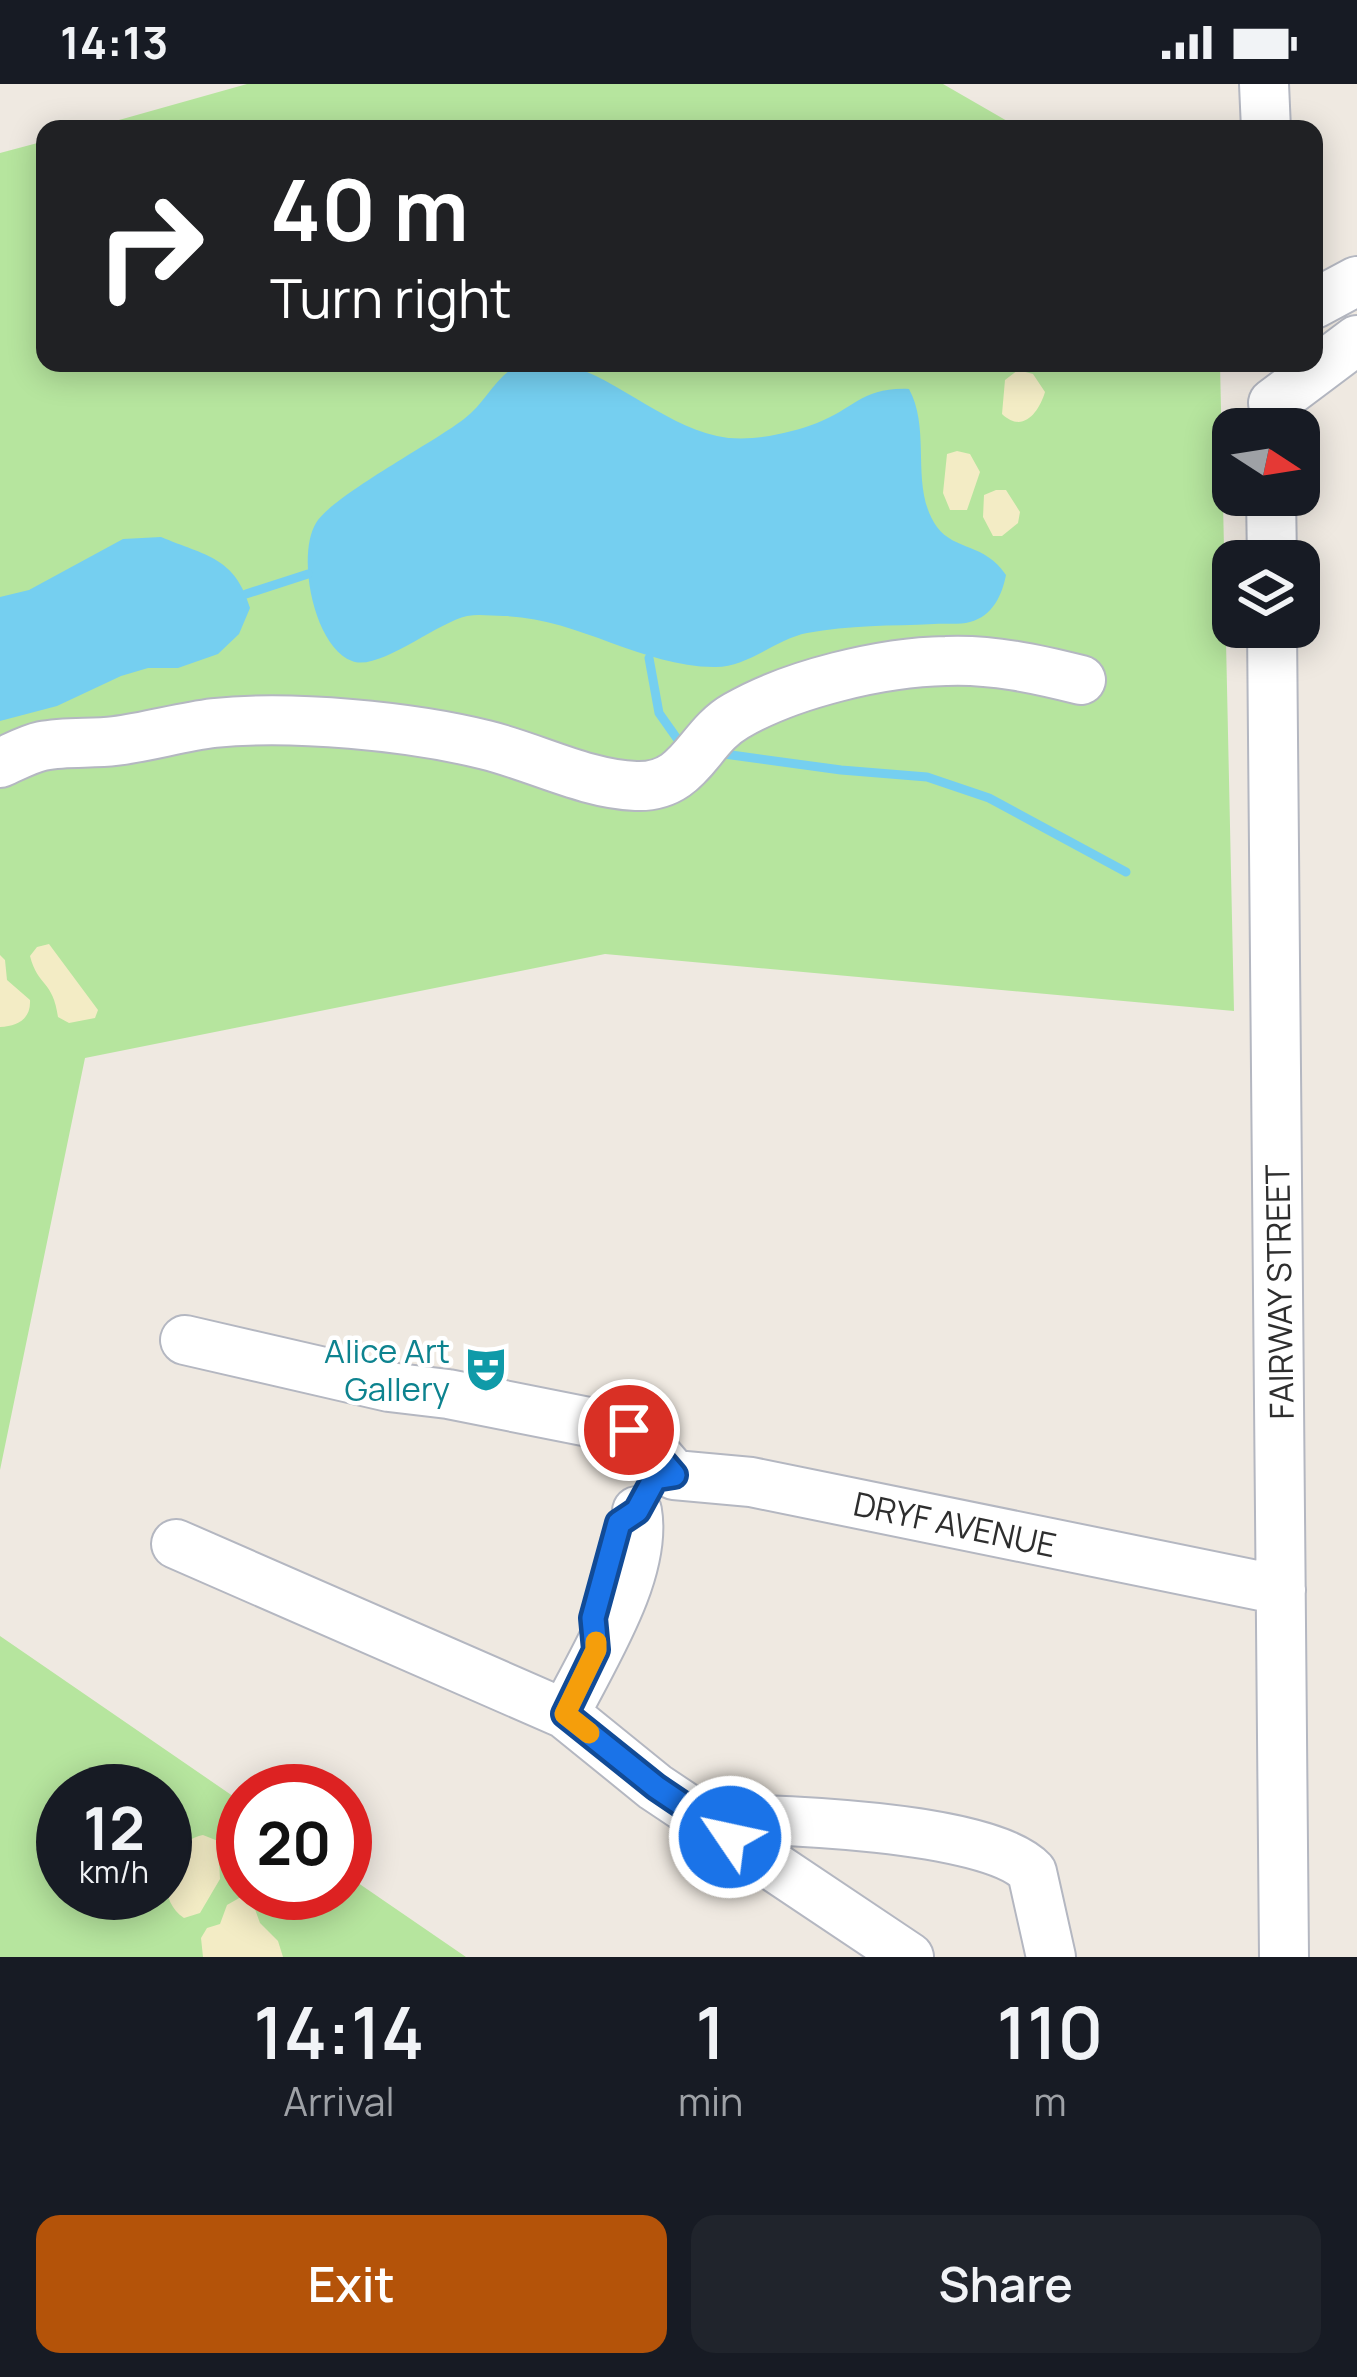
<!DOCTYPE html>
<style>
:root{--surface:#171b24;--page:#20242c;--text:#f1f3f6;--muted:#9ea1a6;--accent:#b45309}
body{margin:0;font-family:Manrope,sans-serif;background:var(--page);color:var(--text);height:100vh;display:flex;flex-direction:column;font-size:45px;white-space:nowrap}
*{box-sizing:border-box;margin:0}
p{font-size:39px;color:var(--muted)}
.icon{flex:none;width:66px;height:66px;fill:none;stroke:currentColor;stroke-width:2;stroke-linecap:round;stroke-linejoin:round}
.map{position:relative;height:1873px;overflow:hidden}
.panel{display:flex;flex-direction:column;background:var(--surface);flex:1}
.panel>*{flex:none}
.hud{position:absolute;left:36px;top:36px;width:1287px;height:252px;border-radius:24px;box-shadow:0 6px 30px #0003;background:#202124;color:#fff;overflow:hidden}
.needle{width:78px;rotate:102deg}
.controls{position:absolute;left:1212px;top:324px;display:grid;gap:24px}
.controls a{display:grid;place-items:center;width:108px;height:108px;border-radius:24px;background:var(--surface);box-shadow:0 6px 30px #0003;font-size:60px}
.speed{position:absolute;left:36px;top:1680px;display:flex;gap:24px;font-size:60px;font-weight:700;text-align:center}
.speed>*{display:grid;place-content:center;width:156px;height:156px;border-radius:50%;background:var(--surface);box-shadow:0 6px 30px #0003;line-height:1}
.speed small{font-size:30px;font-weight:400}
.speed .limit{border:18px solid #d22;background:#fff;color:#111}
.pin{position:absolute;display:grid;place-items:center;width:102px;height:102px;color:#fff;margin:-51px;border:6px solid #fff;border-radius:50%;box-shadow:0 3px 12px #0007}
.me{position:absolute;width:132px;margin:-66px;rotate:304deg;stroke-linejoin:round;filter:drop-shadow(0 0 9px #0008)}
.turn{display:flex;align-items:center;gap:42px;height:252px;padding:0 36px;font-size:54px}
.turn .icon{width:156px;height:156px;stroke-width:2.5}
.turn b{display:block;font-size:84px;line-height:102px}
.eta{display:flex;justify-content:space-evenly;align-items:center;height:204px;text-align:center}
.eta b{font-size:72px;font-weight:600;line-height:84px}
.button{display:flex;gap:24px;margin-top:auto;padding:24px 36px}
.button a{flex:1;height:138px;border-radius:24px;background:var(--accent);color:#fff;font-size:48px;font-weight:600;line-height:138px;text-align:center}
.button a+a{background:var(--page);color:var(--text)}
.status{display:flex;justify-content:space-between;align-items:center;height:84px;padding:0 60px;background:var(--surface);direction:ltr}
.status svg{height:33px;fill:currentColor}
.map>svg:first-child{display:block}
</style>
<div class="status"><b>14:13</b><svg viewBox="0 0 49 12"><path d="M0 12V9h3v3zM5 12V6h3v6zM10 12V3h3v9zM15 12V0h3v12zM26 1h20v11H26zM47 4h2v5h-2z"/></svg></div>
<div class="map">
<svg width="1357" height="1873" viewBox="0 0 1357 1873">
<rect width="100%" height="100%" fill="#efe9e1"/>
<path fill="#b6e59e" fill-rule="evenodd" d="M247,0H943L1021,45H87Z
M45,57V279H1220L1234,927L605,870L85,974L0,1386V69Z
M0,1552L243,1719V1809H345V1790L466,1873H0ZM63,1707H165V1809H63Z"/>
<path fill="#f3ecc5" d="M1018,286L1033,290L1045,308C1039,328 1023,350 1002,330L1005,296Z
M957,367L970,370L980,388L967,426H950L943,409L947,370Z
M996,406H1006L1020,428L1018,439L1002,452H993L983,433L984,411Z
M49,860L98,926L95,934L69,939L58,933C53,896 38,903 30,872L37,863Z
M0,871L5,876L7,896L30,916C31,935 18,942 0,943Z
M203,1751L218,1757L220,1795L200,1829L184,1834C152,1812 166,1758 203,1751Z
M241,1813L252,1817L260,1839L278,1857L283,1873H203L201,1854L207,1844L220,1840L227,1821Z"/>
<path fill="#75cff0" d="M522,279C533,279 547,277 558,279C608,287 661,340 717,352C747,359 788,350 817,339C854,325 862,303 909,305C932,347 909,404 937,443C955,467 985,459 1006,491C1002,511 993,532 970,538C959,541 945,539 934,540C891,542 849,541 807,549C776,555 747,584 714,583C640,582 578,534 504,532C492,532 479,530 467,532C436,539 378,588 352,577C314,563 296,472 316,439C332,412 433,359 464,335C487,318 495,291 522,279Z
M161,453C206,472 235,473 250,524L239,550L218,570L178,584H148L121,592L57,622L0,637V513L29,506L123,455Z"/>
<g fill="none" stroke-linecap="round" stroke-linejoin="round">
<path stroke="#75cff0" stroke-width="9" d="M246,510L308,490
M649,574L659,629L683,663
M717,669L841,686L927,693L989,714L1126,788"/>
<g stroke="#b4b7c1" stroke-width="52">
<path id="minor" d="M1264,0L1266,45
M1314,220L1357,197
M1273,319L1357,256
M1271,411L1272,477
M1272,543L1284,1873
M0,679C14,673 28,665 42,662C66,657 92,660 115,657C148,653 181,643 214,639C292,631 410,642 486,661C535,673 585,700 636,702C691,704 697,654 736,632C791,600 882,578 946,577C992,575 1037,585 1081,596
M185,1256L389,1303L448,1310L629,1346L644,1356L674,1391L751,1398L1281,1506
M637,1427C648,1489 592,1575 565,1630L655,1703L909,1873
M176,1460L565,1630
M704,1735C771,1735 989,1741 1032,1788L1051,1873"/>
</g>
<use href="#minor" stroke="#fff" stroke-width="48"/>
</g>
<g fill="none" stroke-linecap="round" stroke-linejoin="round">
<g stroke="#114b97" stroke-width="30">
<path id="route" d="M629,1346L644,1356L674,1391L655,1394L637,1427L619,1439L593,1534L596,1566L565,1630L656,1703L730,1753"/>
</g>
<use href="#route" stroke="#1a73e8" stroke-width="21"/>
<path stroke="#f59e0b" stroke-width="21" d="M589,1649L565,1630L596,1566V1558"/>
</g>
<defs>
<g id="theatre-bare" transform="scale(3.6)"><path d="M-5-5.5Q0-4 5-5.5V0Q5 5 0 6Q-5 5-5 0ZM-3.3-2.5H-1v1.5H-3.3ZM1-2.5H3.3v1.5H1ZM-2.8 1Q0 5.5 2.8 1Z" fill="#0f9aa8" stroke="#fff" stroke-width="2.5" paint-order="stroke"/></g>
</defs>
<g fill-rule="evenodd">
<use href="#theatre-bare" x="486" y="1285"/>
</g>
<g text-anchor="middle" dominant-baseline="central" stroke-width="9" stroke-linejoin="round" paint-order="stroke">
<g font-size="33" fill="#2e2e2e" stroke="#fff">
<text transform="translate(1279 1208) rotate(-91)">FAIRWAY STREET</text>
<text transform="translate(955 1440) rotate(12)">DRYF AVENUE</text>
</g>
<g font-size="33" fill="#0d838f" stroke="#fff" text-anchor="end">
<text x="450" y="1266">Alice Art<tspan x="450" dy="38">Gallery</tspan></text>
</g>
</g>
</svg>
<div class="controls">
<a><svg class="needle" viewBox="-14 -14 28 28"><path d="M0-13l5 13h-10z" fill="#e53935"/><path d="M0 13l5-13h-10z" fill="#9ea1a6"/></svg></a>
<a><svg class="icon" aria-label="layers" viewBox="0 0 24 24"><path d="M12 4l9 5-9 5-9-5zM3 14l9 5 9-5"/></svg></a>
</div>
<div class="speed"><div>12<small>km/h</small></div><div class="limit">20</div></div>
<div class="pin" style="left:629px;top:1346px;background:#d93025"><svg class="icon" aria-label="arrive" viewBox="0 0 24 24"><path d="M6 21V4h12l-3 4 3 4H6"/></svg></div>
<svg class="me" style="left:730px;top:1753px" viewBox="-20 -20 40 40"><circle r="17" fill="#1a73e8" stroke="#fff" stroke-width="3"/><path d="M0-11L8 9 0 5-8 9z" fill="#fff"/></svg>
<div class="hud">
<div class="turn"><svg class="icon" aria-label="right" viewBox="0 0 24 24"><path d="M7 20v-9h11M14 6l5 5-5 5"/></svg><div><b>40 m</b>Turn right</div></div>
</div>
</div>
<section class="panel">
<div class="eta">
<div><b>14:14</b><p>Arrival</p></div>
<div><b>1</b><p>min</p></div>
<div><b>110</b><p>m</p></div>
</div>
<div class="button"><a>Exit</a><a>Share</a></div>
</section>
